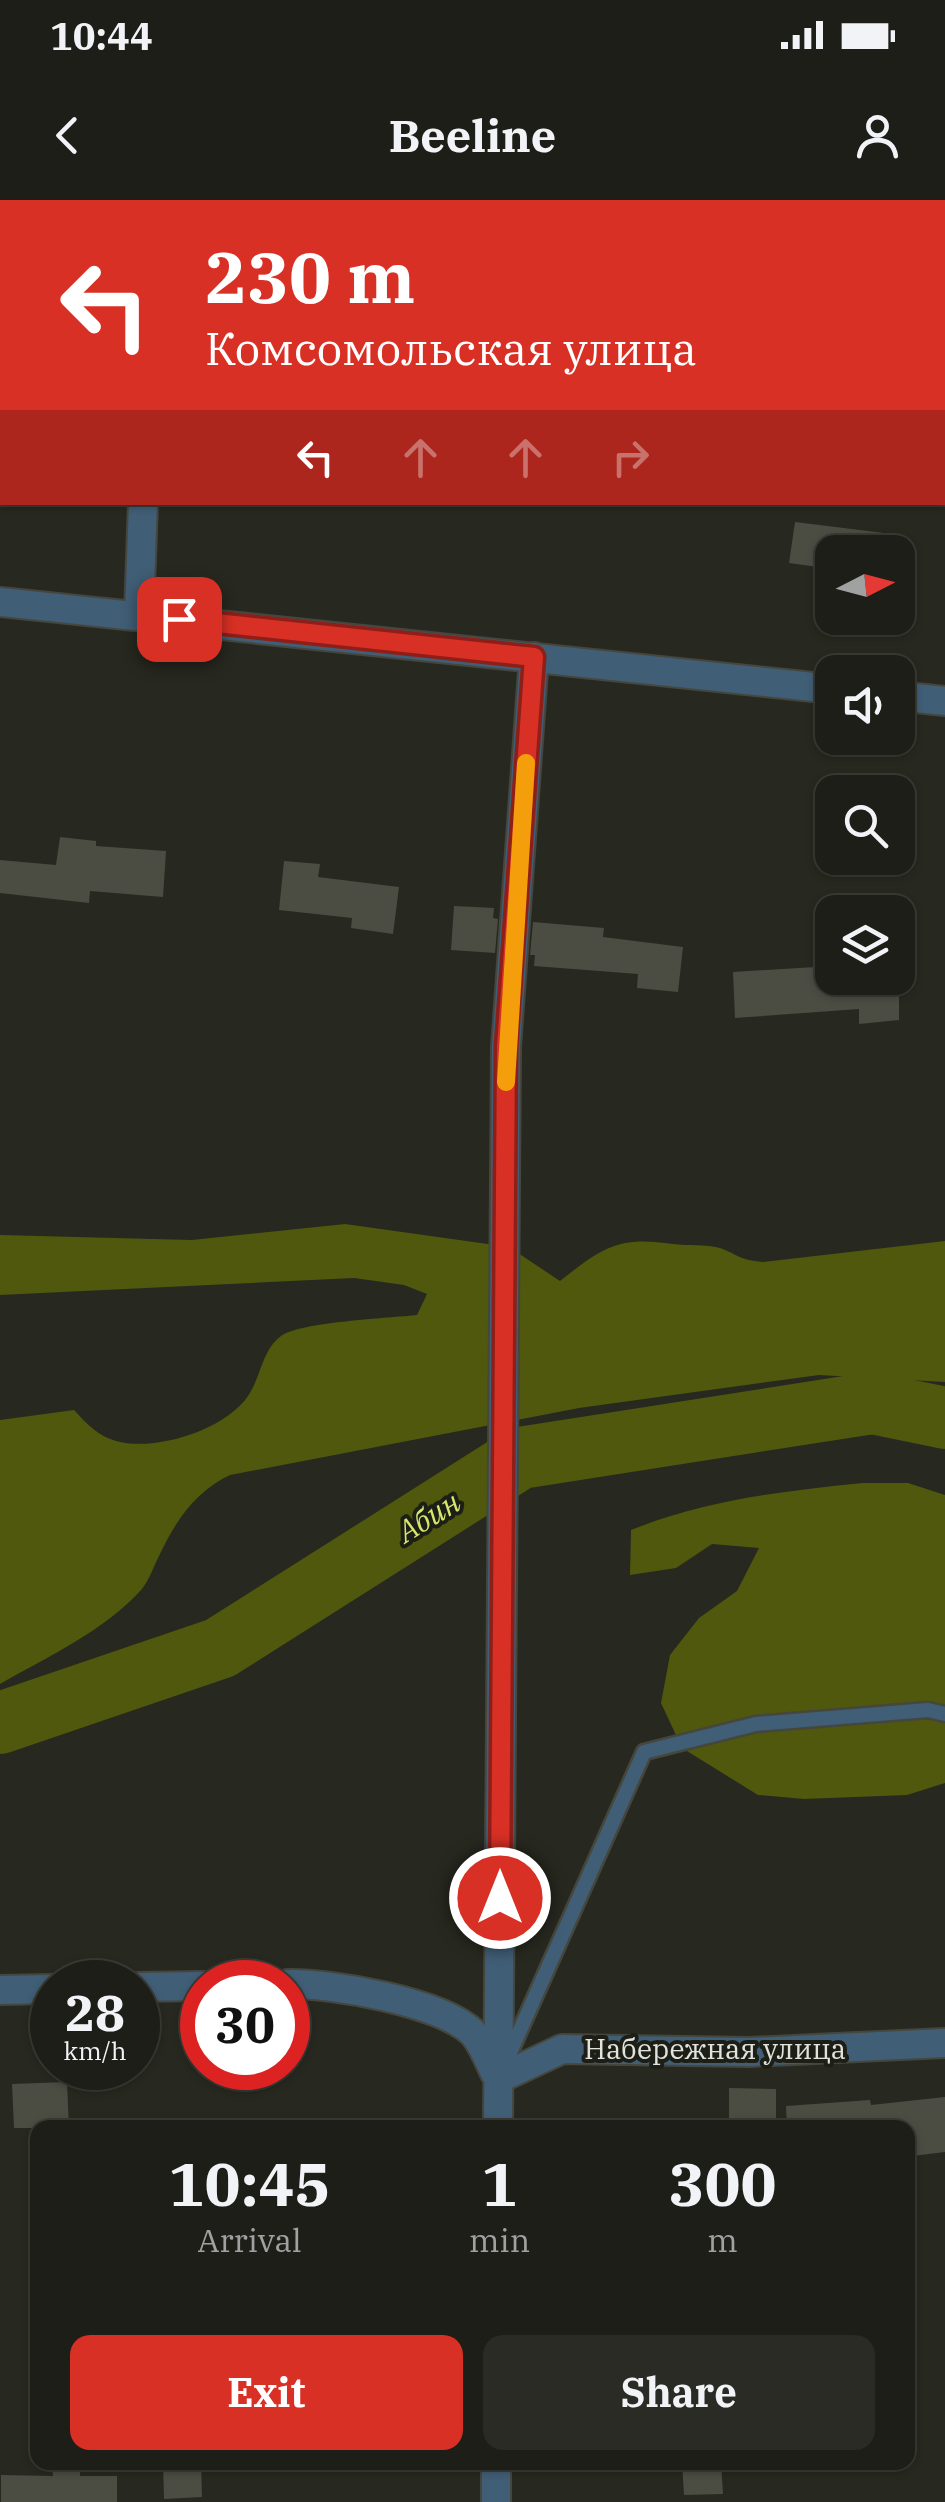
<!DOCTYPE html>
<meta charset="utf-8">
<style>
:root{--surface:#1d1e17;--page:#2a2b24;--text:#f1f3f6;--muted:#a0a2a1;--line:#3b3c36;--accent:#d93025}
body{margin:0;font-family:"IBM Plex Serif",serif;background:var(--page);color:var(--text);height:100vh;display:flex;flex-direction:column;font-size:38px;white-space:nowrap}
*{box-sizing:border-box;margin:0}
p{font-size:32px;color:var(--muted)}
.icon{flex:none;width:55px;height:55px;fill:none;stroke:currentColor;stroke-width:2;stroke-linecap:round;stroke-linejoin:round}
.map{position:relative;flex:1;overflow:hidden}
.panel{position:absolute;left:30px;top:1920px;width:885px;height:350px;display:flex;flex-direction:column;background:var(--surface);border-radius:20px;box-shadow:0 2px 8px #0004,0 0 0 2px var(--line)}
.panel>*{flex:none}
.guide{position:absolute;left:0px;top:0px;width:945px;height:305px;box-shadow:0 2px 8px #0004,0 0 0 2px var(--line);background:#d93025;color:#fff;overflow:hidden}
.needle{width:65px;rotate:84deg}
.tools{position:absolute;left:815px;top:335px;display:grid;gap:20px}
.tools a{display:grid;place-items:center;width:100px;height:100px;border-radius:20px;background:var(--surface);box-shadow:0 2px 8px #0004,0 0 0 2px var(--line);font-size:50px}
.speed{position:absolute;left:30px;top:1760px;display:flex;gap:20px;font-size:50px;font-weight:700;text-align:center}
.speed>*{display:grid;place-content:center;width:130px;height:130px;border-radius:50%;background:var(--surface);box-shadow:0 2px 8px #0004,0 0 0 2px var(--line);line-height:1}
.speed small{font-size:25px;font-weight:400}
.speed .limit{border:15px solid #d22;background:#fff;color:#111}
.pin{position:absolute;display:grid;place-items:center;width:85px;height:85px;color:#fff;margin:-42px;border-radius:20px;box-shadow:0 5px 15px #0006}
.me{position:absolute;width:110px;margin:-55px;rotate:0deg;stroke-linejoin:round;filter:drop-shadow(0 0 8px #0008)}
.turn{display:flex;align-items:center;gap:35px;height:210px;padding:0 40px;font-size:45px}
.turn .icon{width:130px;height:130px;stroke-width:2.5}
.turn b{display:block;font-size:70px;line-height:85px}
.lanes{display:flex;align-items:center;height:95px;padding:0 40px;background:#0003;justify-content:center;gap:50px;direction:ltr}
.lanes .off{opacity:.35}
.eta{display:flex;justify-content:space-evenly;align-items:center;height:170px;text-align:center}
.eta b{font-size:60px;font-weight:800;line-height:70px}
.button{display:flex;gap:20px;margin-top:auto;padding:20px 40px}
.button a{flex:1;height:115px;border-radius:20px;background:var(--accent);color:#fff;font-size:40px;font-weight:800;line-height:115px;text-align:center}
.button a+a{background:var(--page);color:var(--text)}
.status{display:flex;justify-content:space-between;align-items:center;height:70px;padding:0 50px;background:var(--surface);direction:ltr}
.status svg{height:28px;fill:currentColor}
header{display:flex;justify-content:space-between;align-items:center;height:130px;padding:0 40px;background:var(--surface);font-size:45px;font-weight:800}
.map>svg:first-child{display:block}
</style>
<div class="status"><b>10:44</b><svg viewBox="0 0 49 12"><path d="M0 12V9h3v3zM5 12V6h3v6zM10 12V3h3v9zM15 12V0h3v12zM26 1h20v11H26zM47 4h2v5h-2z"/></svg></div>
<header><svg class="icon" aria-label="back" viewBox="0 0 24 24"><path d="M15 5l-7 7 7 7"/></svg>Beeline<svg class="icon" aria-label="person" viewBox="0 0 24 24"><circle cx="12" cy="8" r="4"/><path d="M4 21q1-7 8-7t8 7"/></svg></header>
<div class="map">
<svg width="945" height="2302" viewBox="0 0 945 2302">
<rect width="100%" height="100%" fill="#27281f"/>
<path fill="#4f580c" d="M345,1024L509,1047L560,1081C603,1047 618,1036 673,1044C688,1046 705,1044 720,1048C739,1055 739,1060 763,1062L945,1041V1182L819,1175L579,1208L230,1275C196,1291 176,1320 160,1354C154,1365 150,1379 142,1389C104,1431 49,1456 0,1484V1220L74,1210C86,1223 98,1236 116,1241C155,1252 225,1230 248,1196C261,1177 262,1150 281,1136C300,1122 389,1118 417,1115L427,1094L404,1085L354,1078L0,1095V1035L192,1040Z
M863,1283H908L945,1295V1583L907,1595L804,1599L758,1595L682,1548L661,1503L670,1455L699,1418L737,1391L759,1348L712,1344L676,1368L630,1375L631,1330C706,1300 783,1291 863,1283Z"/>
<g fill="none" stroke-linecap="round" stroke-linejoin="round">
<path stroke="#50580d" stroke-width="62" d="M0,1523L220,1448L520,1258L872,1203L945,1218"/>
</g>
<path fill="#4b4d43" d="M795,322L892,334L891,352H820L818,367L789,363Z
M60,637L96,641V646L166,651L163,697L90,691L89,703L0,693V660L56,665Z
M284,661L320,664L318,677L399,687L393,734L351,728L352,718L279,710Z
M454,706L494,708L493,718L498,719L495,753L451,750Z
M533,722L604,728L603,737L683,747L678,792L637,788L638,774L534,766L535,755H530Z
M832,766V778H899V820L859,824V809L735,818L733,772Z
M67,1882L69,1928H14L12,1884Z
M729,1888L776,1889V1928H729Z
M945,1897V1952L912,1956L909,1928H787L786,1906L870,1900L871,1905Z
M163,2262H201L202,2297L164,2299Z
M682,2262H721L723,2294L684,2295Z
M80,2264V2276H117V2302H1V2275L53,2276L52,2265Z"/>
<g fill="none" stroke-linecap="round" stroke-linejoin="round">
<g stroke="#45463d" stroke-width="19">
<path id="service" d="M505,1864L644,1552L756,1524L928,1510L945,1514"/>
</g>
<g stroke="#45463d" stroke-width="32">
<path id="minor" d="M151,2V0
M0,402L832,489
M139,415L143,302
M898,496L945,501
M288,1784C331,1783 440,1802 472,1832C482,1842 489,1861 495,1873
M138,1787L202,1786
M0,1790L52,1789
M498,1879L562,1849L749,1852L945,1843
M498,1928L506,847L534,457
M496,2302V2262"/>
</g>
<use href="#service" stroke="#405e76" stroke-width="14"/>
<use href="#minor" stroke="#405e76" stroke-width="28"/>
</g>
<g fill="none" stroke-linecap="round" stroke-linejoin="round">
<g stroke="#8d1f18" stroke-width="25">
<path id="route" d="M179,419L534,457L506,847L500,1698"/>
</g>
<use href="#route" stroke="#d93025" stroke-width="18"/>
<path stroke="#f59e0b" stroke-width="18" d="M506,882L526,563"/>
</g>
<g text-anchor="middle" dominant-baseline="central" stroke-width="8" stroke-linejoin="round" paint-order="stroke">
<g font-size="28" fill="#e1e3dd" stroke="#1d1f16">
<text x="715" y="1848">Набережная улица</text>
</g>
<g font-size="30" font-style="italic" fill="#d6e76e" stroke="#1d1f16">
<text transform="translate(428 1316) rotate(-32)">Абин</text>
</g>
</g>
</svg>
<div class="tools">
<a><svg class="needle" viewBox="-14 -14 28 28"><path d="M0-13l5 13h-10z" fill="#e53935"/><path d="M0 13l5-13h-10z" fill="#a0a2a1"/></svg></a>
<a><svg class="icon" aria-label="sound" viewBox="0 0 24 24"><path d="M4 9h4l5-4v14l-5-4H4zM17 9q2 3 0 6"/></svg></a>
<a><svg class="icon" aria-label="search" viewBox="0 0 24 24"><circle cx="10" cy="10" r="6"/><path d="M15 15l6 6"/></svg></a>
<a><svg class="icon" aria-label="layers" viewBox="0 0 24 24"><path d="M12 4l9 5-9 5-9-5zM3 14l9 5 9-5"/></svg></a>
</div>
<div class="speed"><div>28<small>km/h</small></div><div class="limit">30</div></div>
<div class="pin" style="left:179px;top:419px;background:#d93025"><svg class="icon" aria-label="arrive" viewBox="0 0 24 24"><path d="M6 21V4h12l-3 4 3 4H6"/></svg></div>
<svg class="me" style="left:500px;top:1698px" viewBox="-20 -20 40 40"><circle r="17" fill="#d93025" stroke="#fff" stroke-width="3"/><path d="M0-11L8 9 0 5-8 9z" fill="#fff"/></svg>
<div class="guide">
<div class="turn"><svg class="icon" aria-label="left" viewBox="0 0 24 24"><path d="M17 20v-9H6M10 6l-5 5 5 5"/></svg><div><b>230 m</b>Комсомольская улица</div></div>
<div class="lanes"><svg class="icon" aria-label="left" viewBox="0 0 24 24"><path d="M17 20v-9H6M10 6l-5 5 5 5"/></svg><svg class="icon off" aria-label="ahead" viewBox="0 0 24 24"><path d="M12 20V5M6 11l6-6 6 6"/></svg><svg class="icon off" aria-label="ahead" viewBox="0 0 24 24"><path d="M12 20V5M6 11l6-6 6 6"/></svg><svg class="icon off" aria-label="right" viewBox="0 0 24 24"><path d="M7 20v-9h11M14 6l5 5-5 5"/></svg></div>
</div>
<section class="panel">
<div class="eta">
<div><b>10:45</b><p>Arrival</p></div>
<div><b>1</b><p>min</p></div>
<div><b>300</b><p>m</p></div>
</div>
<div class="button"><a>Exit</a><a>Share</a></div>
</section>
</div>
